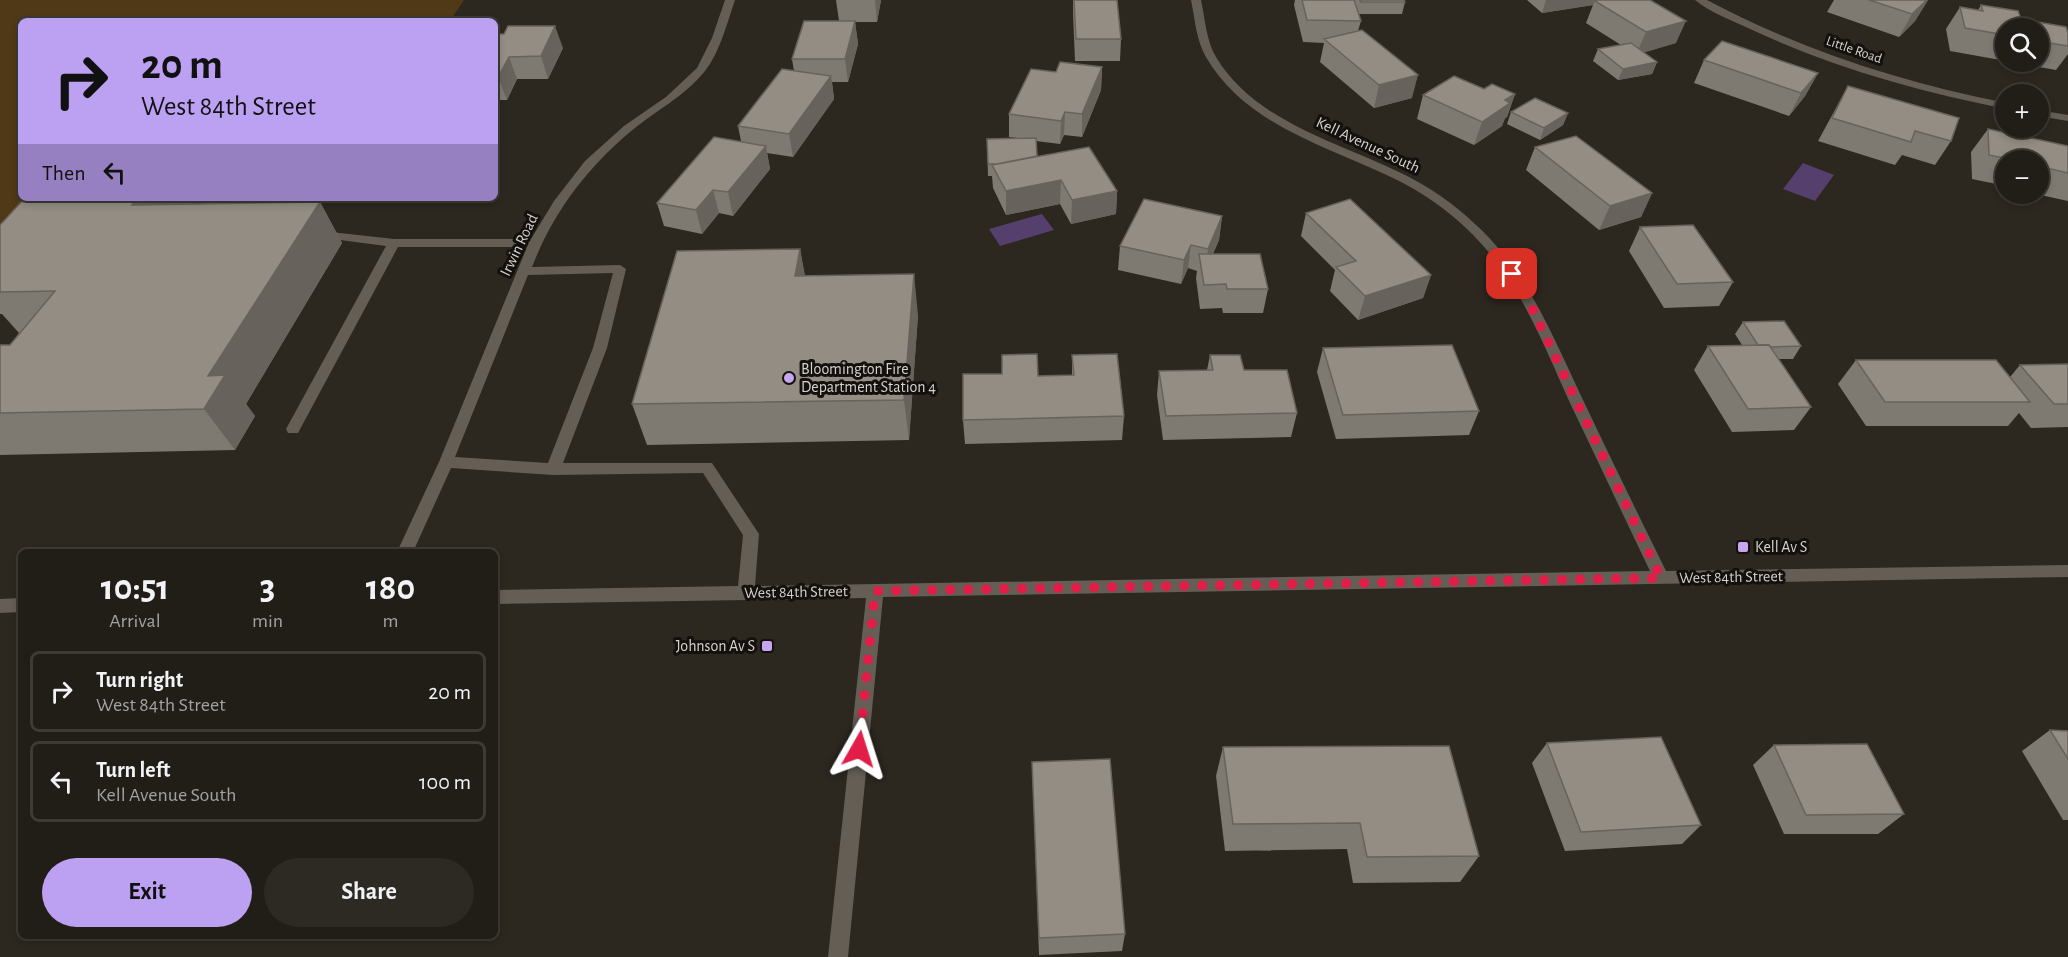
<!DOCTYPE html>
<meta charset="utf-8">
<style>
:root{--surface:#211d17;--page:#2d2a24;--text:#f1f3f6;--muted:#a2a2a1;--line:#3e3b36;--accent:#bca0f2}
body{margin:0;font-family:"Alegreya Sans",sans-serif;background:var(--page);color:var(--text);height:100vh;display:flex;flex-direction:column;font-size:22px;white-space:nowrap}
*{box-sizing:border-box;margin:0}
p{font-size:20px;color:var(--muted)}
.icon{flex:none;width:33px;height:33px;fill:none;stroke:currentColor;stroke-width:2;stroke-linecap:round;stroke-linejoin:round}
.map{position:relative;flex:1;overflow:hidden}
.side{position:absolute;left:18px;top:549px;width:480px;height:390px;display:flex;flex-direction:column;background:var(--surface);border-radius:9px;box-shadow:0 3px 9px #0003,0 0 0 2px var(--line)}
.side>*{flex:none}
.top-card{position:absolute;left:18px;top:18px;width:480px;height:183px;border-radius:9px;box-shadow:0 3px 9px #0003,0 0 0 2px var(--line);background:#bca0f2;color:#111;overflow:hidden}
.fabs{position:absolute;left:1995px;top:18px;display:grid;gap:12px}
.fabs a{display:grid;place-items:center;width:54px;height:54px;border-radius:50%;background:var(--surface);box-shadow:0 3px 9px #0003,0 0 0 2px var(--line);font-size:30px}
.pin{position:absolute;display:grid;place-items:center;width:51px;height:51px;color:#fff;margin:-26px;border-radius:12px;box-shadow:0 3px 9px #0006}
.me{position:absolute;width:66px;margin:-33px;rotate:6deg;stroke-linejoin:round;filter:drop-shadow(0 0 4px #0008)}
.turn{display:flex;align-items:center;gap:21px;height:126px;padding:0 24px;font-size:27px}
.turn .icon{width:78px;height:78px;stroke-width:2.5}
.turn b{display:block;font-size:42px;line-height:51px}
.then{display:flex;align-items:center;height:57px;padding:0 24px;background:#0003;gap:12px;font-size:22px}
.eta{display:flex;justify-content:space-evenly;align-items:center;height:102px;text-align:center}
.eta b{font-size:36px;font-weight:700;line-height:42px}
.button{display:flex;gap:12px;margin-top:auto;padding:12px 24px}
.button a{flex:1;height:69px;border-radius:36px;background:var(--accent);color:#111;font-size:24px;font-weight:700;line-height:69px;text-align:center}
.button a+a{background:var(--page);color:var(--text)}
ul{padding:0;list-style:none}
li{display:flex;align-items:center;gap:18px;height:81px;margin:0 12px 9px;padding:0 12px;border:3px solid var(--line);border-radius:9px}
li div{flex:1}
li b{display:block;font-size:22px}
li em{font-style:normal}
.map>svg:first-child{display:block}
</style>
<div class="map">
<svg width="2068" height="957" viewBox="0 0 2068 957">
<rect width="100%" height="100%" fill="#2c271f"/>
<path fill="#4f3916" d="M0,0H464L450,21H21V198H53L0,257Z"/>
<path fill="#543f6d" d="M1803,163L1834,175L1815,201L1783,189Z
M1042,214L1054,230L1000,246L989,229Z"/>
<g fill="none" stroke-linecap="round" stroke-linejoin="round">
<path fill="#645e55" fill-rule="evenodd" d="M725,0H735C727,23 720,52 705,71C684,97 655,111 630,132C586,169 553,213 532,267L620,265L626,269L607,348L563,463H712L759,534L755,586L1650,571C1623,515 1597,459 1570,403C1542,341 1518,277 1467,229C1445,208 1420,191 1393,178C1327,146 1245,125 1206,57C1196,40 1195,19 1191,0H1201C1205,18 1206,40 1216,57C1254,121 1337,142 1401,173C1428,186 1453,203 1475,224C1528,272 1553,337 1583,400C1610,457 1638,514 1666,571L2068,565V577L883,597L848,957H828L866,598L495,604V590L738,586L743,535L703,473L553,475L451,468L413,552H397L439,462L527,247H398L298,433H288L286,429L386,246L317,237L311,233L313,230L394,239H531L554,201L585,161L624,126L666,97L697,68L712,38ZM613,273L593,348L548,463L455,457L528,275Z
M1695,0H1707C1801,50 1901,82 2006,103V109C1917,91 1830,67 1748,28C1731,20 1709,12 1695,0Z
M2038,110L2068,115V121L2038,116Z
M21,598V612L0,613V599Z"/>
</g>
<path fill="#7e7971" d="M836,0H881L877,22H855L858,44L848,82H832L834,99L793,157L767,153L770,169L733,216L719,213L702,234L664,226L657,203L741,141L738,126L794,71L792,59L839,21Z
M1073,0H1117L1121,39L1120,61H1075L1073,13Z
M1295,0H1404L1405,2L1402,14H1358L1361,21L1358,31L1412,98L1374,108L1320,62L1324,43L1303,42L1294,5Z
M1527,0H1650L1676,43L1644,52L1657,62L1652,74L1618,80L1593,61L1598,49L1621,45L1586,23L1593,5L1542,13Z
M1834,0H1928L1915,21L1899,37L1827,12Z
M1981,5L2021,19L2068,33V54L2056,70L2010,62H2038V28H2006V61L1950,51L1946,29L1960,7L1978,10Z
M495,34L563,48L548,79H517L507,100H495Z
M1704,60L1818,73L1805,96L1789,116L1694,83Z
M1102,67L1101,90L1082,137L1064,135L1060,144L1036,141L1037,156L1117,191L1116,214L1071,224L1060,204L1006,215L993,188L992,176H988L987,139L1017,138L1009,137V114L1056,72Z
M1848,86L1951,141L1935,165L1902,155L1895,165L1818,141Z
M1484,89L1515,94L1507,117L1505,118L1502,126L1474,145L1417,119L1423,95Z
M1511,112L1568,113L1563,125L1540,140L1507,124Z
M1988,129L2068,146V201L2036,194H2038V160H2006V186L1972,179L1971,152Z
M1535,147L1652,193L1641,217L1599,230L1526,170Z
M25,198H189L193,204L320,202L342,243L246,404L255,416L235,450L0,455V345H10L19,333L2,314H0V225Z
M1306,213L1431,275L1423,298L1358,320L1330,291L1335,270L1301,236Z
M1222,216L1219,240L1213,254L1268,289L1263,313H1223L1222,308L1200,309L1196,278L1197,271L1188,268L1181,284L1118,270L1120,246Z
M1640,227L1733,282L1719,306L1664,308L1629,251Z
M800,249L805,276L918,315L909,440L647,445L632,404Z
M1743,322L1801,346L1793,359H1779L1811,407L1794,430L1732,432L1694,370L1708,346L1742,345L1735,334Z
M1323,348L1479,411L1469,435L1336,439L1317,372Z
M1072,355L1124,416L1122,440L965,444L963,420L1038,376L1072,375Z
M1210,355L1244,370L1297,413L1291,437L1163,440L1157,395L1159,371L1207,370Z
M1856,360L2010,377L2020,365L2068,364V427L2031,428L2019,413L2008,426H1866L1838,384Z
M2050,730L2068,731V820H2063L2022,751Z
M1547,743L1701,825L1682,844L1565,851L1532,763Z
M1774,745L1904,814L1878,834H1784L1753,765Z
M1223,747L1479,856L1460,882L1353,883L1347,849L1225,851L1216,776Z
M1032,762L1125,934L1122,951L1039,955Z"/>
<path fill="#67635c" d="M875,0H881L877,22Z
M1546,0H1605L1595,1L1593,5L1542,13Z
M1928,0L1915,21L1899,37L1912,14Z
M855,21L858,44L848,82L845,59Z
M1686,21L1676,43L1636,55L1646,32Z
M555,26L563,48L548,79L541,56Z
M509,57L517,79L507,100L498,77Z
M1657,62L1652,74L1618,80L1623,69Z
M1102,67L1101,90L1082,137V114Z
M1818,73L1805,96L1789,116L1801,93Z
M1418,75L1412,98L1374,108L1379,85Z
M831,76L834,99L793,157L789,134Z
M1515,94L1507,117L1505,118L1502,126L1474,145L1482,122L1505,100Z
M1065,112L1064,135L1060,144L1061,121Z
M1568,113L1563,125L1540,140L1544,128Z
M766,146L770,169L733,216L728,192Z
M1061,180L1060,204L1006,215V191Z
M713,190L719,213L702,234L696,210Z
M1117,191L1116,214L1071,224L1072,200Z
M1652,193L1641,217L1599,230L1610,206Z
M138,198H189L193,203L161,245L132,205Z
M320,202L342,243L246,404L255,416L235,450L204,409L208,376Z
M1222,216L1219,240L1205,272L1208,249Z
M1191,245L1188,268L1181,284L1184,260Z
M800,249L807,290L795,276Z
M914,274L918,315L909,440L904,400Z
M1431,275L1423,298L1358,320L1365,296Z"/>
<path fill="#938d83" stroke="#67635c" stroke-width="1.5" d="M1074,0H1117L1121,39H1076Z
M1302,0H1354L1361,21L1307,20Z
M1360,0H1404L1405,2H1361Z
M1597,0H1650L1686,21L1646,32L1595,1Z
M1869,0H1927L1912,14Z
M1981,5L2018,11L2021,19L2066,27L2068,33V46L2038,41V28H2006V35L1965,28L1960,7L1983,11Z
M804,21H855L845,59H792Z
M508,26H555L541,56L509,57L498,77H495V34H504Z
M1362,30L1418,75L1379,85L1324,39Z
M1722,41L1818,73L1801,93L1704,60Z
M1631,43L1657,62L1623,69L1598,49Z
M1060,62L1102,67L1082,114L1065,112L1061,121L1009,114L1031,69L1056,72Z
M782,69L831,76L789,134L738,126Z
M1454,76L1484,89L1492,84L1515,94L1505,100L1510,103L1482,122L1423,95Z
M1848,86L1959,118L1951,141L1915,131L1911,142L1832,118Z
M1535,98L1568,113L1544,128L1511,112Z
M1988,129L2068,146V173L2038,166V160H2013L1989,155Z
M1576,136L1652,193L1610,206L1535,147Z
M714,137L766,146L728,192L713,190L696,210L657,203Z
M1036,138L1037,156L997,164H988L987,139Z
M1089,147L1117,191L1072,200L1061,180L1006,191L992,165Z
M25,198H138L132,205L320,202L208,376L225,375L204,409L0,413V345H10L55,291L0,292V225Z
M1144,199L1222,216L1208,249L1191,245L1184,260L1120,246Z
M1350,199L1431,275L1365,296L1336,267L1356,261L1306,213Z
M1693,225L1733,282L1677,284L1640,227Z
M800,249L795,276L914,274L904,400L632,404L677,251Z
M1199,254H1260L1268,289H1227L1226,284L1204,285Z
M1784,321L1801,346L1771,347L1769,345H1758L1743,322Z
M1452,345L1479,411L1343,415L1323,348Z
M1769,345L1811,407L1748,409L1708,346Z
M1037,354L1038,376L1074,375L1072,355L1117,354L1124,416L963,420V374H1002V355Z
M1210,355H1240L1244,370H1287L1297,413L1166,416L1159,371L1213,370Z
M1856,360H1996L2030,402H1885Z
M2068,364V404H2054L2020,365Z
M2050,730L2068,731V759Z
M1661,737L1701,825L1581,832L1547,743Z
M1867,744L1904,814L1806,815L1774,745Z
M1449,746L1479,856L1367,857L1360,823L1233,824L1223,747Z
M1110,759L1125,934L1039,938L1032,762Z"/>
<g fill="none" stroke-linecap="round" stroke-linejoin="round">
<path stroke="#e11d48" stroke-width="10" stroke-dasharray="0 18" d="M859,749L875,591L1661,578L1532,308L1512,274"/>
</g>
<g fill="#c6a6f0" stroke="#13100d" stroke-width="2">
<circle cx="789" cy="378" r="6"/>
<rect x="1737" y="541" width="12" height="12" rx="3"/>
<rect x="761" y="640" width="12" height="12" rx="3"/>
</g>
<g text-anchor="middle" dominant-baseline="central" stroke-width="6" stroke-linejoin="round" paint-order="stroke">
<g font-size="14" fill="#d6d2cd" stroke="#13100d">
<text transform="translate(1854 50) rotate(19)">Little Road</text>
</g>
<g font-size="16" fill="#d6d2cd" stroke="#13100d">
<text transform="translate(1368 145) rotate(25)">Kell Avenue South</text>
<text transform="translate(519 245) rotate(-64)">Irwin Road</text>
<text transform="translate(1731 577) rotate(-1)">West 84th Street</text>
<text transform="translate(796 592) rotate(-1)">West 84th Street</text>
</g>
<g font-size="16" fill="#d6d2cd" stroke="#13100d" text-anchor="start">
<text x="801" y="369">Bloomington Fire<tspan x="801" dy="18">Department Station 4</tspan></text>
<text x="1755" y="547">Kell Av S</text>
<text x="755" y="646" text-anchor="end">Johnson Av S</text>
</g>
</g>
</svg>
<div class="fabs">
<a><svg class="icon" aria-label="search" viewBox="0 0 24 24"><circle cx="10" cy="10" r="6"/><path d="M15 15l6 6"/></svg></a>
<a>+</a>
<a>−</a>
</div>
<div class="pin" style="left:1512px;top:274px;background:#d93025"><svg class="icon" aria-label="arrive" viewBox="0 0 24 24"><path d="M6 21V4h12l-3 4 3 4H6"/></svg></div>
<svg class="me" style="left:859px;top:749px" viewBox="-20 -20 40 40"><path d="M0-17L14 15 0 8-14 15z" fill="#e11d48" stroke="#fff" stroke-width="4"/></svg>
<div class="top-card">
<div class="turn"><svg class="icon" aria-label="right" viewBox="0 0 24 24"><path d="M7 20v-9h11M14 6l5 5-5 5"/></svg><div><b>20 m</b>West 84th Street</div></div>
<div class="then">Then<svg class="icon" aria-label="left" viewBox="0 0 24 24"><path d="M17 20v-9H6M10 6l-5 5 5 5"/></svg></div>
</div>
<section class="side">
<div class="eta">
<div><b>10:51</b><p>Arrival</p></div>
<div><b>3</b><p>min</p></div>
<div><b>180</b><p>m</p></div>
</div>
<ul>
<li><svg class="icon" aria-label="right" viewBox="0 0 24 24"><path d="M7 20v-9h11M14 6l5 5-5 5"/></svg><div><b>Turn right</b><p>West 84th Street</p></div><em>20 m</em></li>
<li><svg class="icon" aria-label="left" viewBox="0 0 24 24"><path d="M17 20v-9H6M10 6l-5 5 5 5"/></svg><div><b>Turn left</b><p>Kell Avenue South</p></div><em>100 m</em></li>
</ul>
<div class="button"><a>Exit</a><a>Share</a></div>
</section>
</div>
